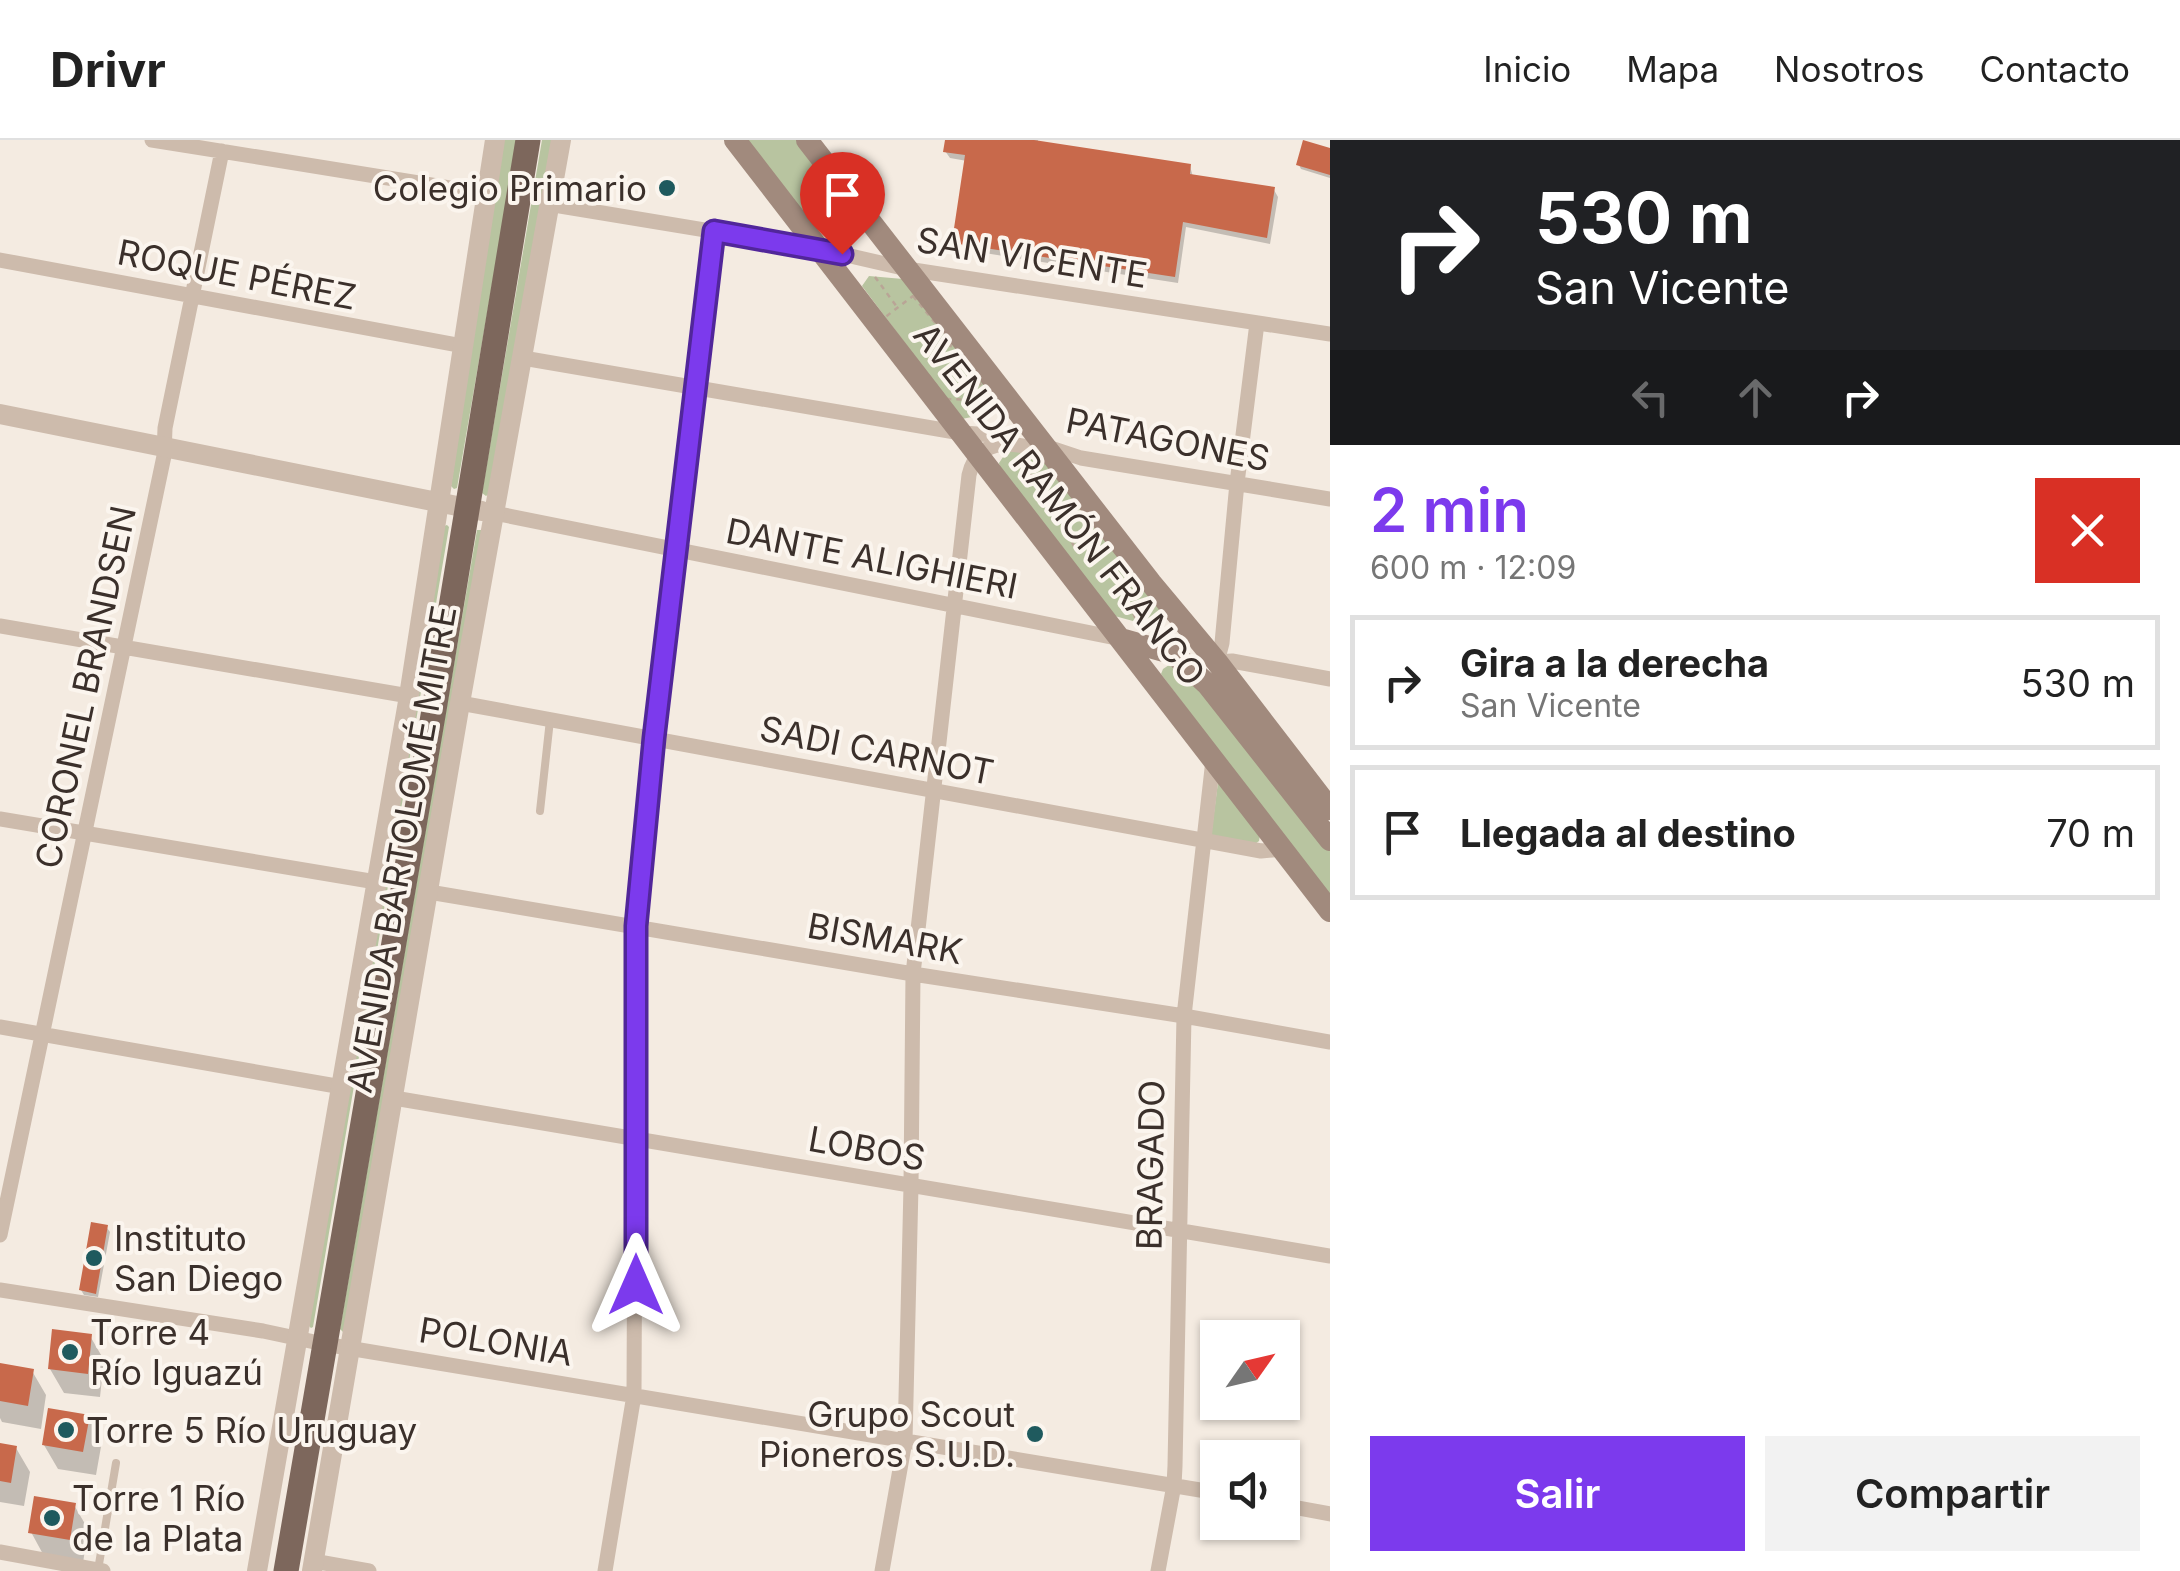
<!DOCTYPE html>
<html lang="es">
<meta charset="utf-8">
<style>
:root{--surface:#fff;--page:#f2f2f2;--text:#222;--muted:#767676;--line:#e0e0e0;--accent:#7c3aed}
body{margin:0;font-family:Inter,sans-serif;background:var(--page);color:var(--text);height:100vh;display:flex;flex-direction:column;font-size:38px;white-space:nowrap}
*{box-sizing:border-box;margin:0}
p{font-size:32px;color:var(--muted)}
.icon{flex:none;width:55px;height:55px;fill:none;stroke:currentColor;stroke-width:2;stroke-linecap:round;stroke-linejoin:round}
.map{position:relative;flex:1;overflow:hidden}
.sheet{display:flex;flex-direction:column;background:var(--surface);width:850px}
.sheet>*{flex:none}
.top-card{background:#202124;color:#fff;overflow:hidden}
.needle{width:65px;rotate:56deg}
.fabs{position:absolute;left:1200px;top:1180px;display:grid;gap:20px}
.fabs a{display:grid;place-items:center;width:100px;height:100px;border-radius:0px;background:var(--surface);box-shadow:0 2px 8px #0004;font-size:50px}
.pin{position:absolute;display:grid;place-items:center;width:85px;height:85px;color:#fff;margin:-102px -42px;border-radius:50% 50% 50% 0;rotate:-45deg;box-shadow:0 0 10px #0007}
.pin .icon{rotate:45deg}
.me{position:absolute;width:110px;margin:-55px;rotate:0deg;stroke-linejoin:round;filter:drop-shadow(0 0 8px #0008)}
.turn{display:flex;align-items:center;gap:35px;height:210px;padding:0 40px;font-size:45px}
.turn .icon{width:130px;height:130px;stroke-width:2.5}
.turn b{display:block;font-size:70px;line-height:85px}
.lanes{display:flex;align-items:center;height:95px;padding:0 40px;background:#0003;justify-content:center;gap:50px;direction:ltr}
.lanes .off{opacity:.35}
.round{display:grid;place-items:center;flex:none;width:105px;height:105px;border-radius:0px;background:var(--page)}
.headline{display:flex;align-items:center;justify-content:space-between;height:170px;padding:0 40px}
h1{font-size:60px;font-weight:600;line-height:75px;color:var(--accent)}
.primary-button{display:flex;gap:20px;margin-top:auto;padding:20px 40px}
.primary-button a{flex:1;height:115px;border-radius:0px;background:var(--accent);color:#fff;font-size:40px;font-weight:600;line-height:115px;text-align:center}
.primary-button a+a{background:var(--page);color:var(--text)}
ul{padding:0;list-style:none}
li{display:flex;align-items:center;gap:30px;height:135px;margin:0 20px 15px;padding:0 20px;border:5px solid var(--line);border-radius:0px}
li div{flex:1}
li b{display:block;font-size:38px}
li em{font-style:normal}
header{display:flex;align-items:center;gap:60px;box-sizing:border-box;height:140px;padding:0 50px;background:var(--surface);border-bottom:2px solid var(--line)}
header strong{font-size:48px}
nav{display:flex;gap:55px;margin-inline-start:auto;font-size:35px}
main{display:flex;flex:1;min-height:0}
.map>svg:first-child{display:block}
</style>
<header>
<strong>Drivr</strong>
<nav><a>Inicio</a><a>Mapa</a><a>Nosotros</a><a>Contacto</a></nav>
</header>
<main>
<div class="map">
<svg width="1330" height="1431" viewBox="0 0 1330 1431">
<rect width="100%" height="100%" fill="#f4ebe1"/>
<path fill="#b8c4a0" d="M502,0H517L457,348L454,349L451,346Z
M542,0H553L489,354L486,356L482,353Z
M746,0H803L866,91C852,100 826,96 813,86Z
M869,136L903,139L1010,269L962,279L862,146Z
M1015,309L1045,320L1165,477L1155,487L1111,475L1000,328L999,323L1007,311Z
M447,385L449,387L313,1187L311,1188L309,1186L444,386Z
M477,390H482L344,1193L340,1189Z
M1169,525L1175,526L1192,536L1330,707V760L1161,534L1163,529Z
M1218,642L1260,695L1259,701L1255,704L1211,696Z"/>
<path fill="#0003" d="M947,0H1038V3L1190,26L1193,37L1274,50L1278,57L1270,104L1186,87L1178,143L965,110L956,94L967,21L950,18L945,11Z
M1330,11V38L1301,29L1299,25Z
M107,1088L110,1092L98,1157L84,1155L81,1150Z
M90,1196L104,1220L100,1257L64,1253L50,1229Z
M0,1226L32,1231L46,1255L41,1289L2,1282L0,1278Z
M88,1277L102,1301L96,1335L58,1329L44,1305Z
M0,1306L16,1308L30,1332L24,1366L0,1362Z
M74,1365L88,1389L83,1423L44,1416L31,1392Z"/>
<path fill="#c8694b" d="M945,0H1034L1191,24L1190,34L1275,47L1267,98L1183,82L1175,137L958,104L959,96L953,95L965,15L943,12Z
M1303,0L1330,8V35L1296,25Z
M91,1082L108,1085L96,1154L79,1150Z
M52,1189L92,1194L88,1234L48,1229Z
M0,1223L34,1229L28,1266L0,1261Z
M48,1268L90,1275L83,1312L42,1305Z
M0,1303L17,1306L11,1343L0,1341Z
M34,1356L76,1363L70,1400L28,1393Z"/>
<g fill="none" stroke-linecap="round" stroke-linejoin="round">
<path stroke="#b9a596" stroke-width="2.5" stroke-dasharray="5 5" stroke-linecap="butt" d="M825,89L851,92L850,86
M875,137L897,167
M913,156L951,202L950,211L991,256L980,260L947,259L884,178Z
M1021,340L1023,336L1046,334
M1053,381L1062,385L1078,413
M1115,427L1138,485"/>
<path stroke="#cdbbac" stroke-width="8" d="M540,671L550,580
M98,1430L116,1323"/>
<path stroke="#cdbbac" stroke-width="15" d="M152,0L487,54
M548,64L820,109L907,129L1330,194
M0,120L463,206
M1257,183L1237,343L1222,503L1217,522L1232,521L1330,539
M523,218L961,293L1012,296
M1048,307L1081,318L1330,359
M494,373L1121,499
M0,486L409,556
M460,563L1261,711L1283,709
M0,679L376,742
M429,752L913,834L1184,876L1330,902
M0,887L342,947
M394,958L1330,1116
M0,1095L164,316L165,288L222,11
M0,1150L263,1191L324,1204L1218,1353
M1282,1365L1330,1374
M0,1412L103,1431
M313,1421L369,1431
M605,1431L634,1255L636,785L654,599L714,91
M882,1431L905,1301L911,1046L913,834L969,335C978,294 1021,301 1050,316
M1158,1431L1174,1345L1175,1326L1184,876L1213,620"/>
<path stroke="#cdbbac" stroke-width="20" d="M0,274L482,371
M257,1431L409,556L495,0
M312,1431L460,563L561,0"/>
<path stroke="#a18a7d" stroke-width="22" d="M735,0L1330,771
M807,0L1151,443L1217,522L1330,669
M1121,499L1174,514L1207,544L1330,700"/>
<path stroke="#7d675c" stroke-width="25" d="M286,1431L435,564L528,0"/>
</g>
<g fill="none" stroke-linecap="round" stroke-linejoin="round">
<g stroke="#51269a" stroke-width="25">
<path id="route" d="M636,1145V786L654,598L714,91L842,114"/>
</g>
<use href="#route" stroke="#7c3aed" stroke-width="18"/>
</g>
<g fill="#1f5a5e" stroke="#fbf5ee" stroke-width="4">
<circle cx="667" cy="48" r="10"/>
<circle cx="94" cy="1118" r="10"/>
<circle cx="70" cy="1212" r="10"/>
<circle cx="66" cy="1290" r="10"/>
<circle cx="1035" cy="1294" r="10"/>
<circle cx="52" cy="1378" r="10"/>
</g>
<g text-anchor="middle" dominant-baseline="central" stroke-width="8" stroke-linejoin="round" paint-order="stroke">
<g font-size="35" fill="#3b302b" stroke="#fbf5ee" text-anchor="start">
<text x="647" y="48" text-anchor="end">Colegio Primario</text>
<text x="114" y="1098">Instituto<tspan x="114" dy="40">San Diego</tspan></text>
<text x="90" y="1192">Torre 4<tspan x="90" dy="40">Río Iguazú</tspan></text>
<text x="1015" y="1274" text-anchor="end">Grupo Scout<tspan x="1015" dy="40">Pioneros S.U.D.</tspan></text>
<text x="86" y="1290">Torre 5 Río Uruguay</text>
<text x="72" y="1358">Torre 1 Río<tspan x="72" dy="40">de la Plata</tspan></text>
</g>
<g font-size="35" fill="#3b302b" stroke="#fbf5ee">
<text transform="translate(1032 117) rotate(9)">SAN VICENTE</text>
<text transform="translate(237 134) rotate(11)">ROQUE PÉREZ</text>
<text transform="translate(1168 299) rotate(11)">PATAGONES</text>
<text transform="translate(1060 364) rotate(52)">AVENIDA RAMÓN FRANCO</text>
<text transform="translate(872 418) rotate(11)">DANTE ALIGHIERI</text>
<text transform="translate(85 547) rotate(-78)">CORONEL BRANDSEN</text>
<text transform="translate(877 610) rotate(11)">SADI CARNOT</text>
<text transform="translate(401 709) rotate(-80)">AVENIDA BARTOLOMÉ MITRE</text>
<text transform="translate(885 798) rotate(10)">BISMARK</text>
<text transform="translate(867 1008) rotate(10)">LOBOS</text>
<text transform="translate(1150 1025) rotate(-89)">BRAGADO</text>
<text transform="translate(496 1201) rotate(9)">POLONIA</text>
</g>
</g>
</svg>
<div class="fabs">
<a><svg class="needle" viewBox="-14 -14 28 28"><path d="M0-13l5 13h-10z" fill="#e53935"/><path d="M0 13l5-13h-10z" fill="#767676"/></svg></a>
<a><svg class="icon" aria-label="sound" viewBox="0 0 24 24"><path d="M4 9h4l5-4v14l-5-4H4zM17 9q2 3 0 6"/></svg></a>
</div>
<div class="pin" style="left:842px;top:114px;background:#d93025"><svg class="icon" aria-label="arrive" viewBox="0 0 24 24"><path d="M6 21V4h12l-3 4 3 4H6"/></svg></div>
<svg class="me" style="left:636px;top:1145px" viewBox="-20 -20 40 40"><path d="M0-17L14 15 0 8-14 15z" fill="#7c3aed" stroke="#fff" stroke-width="4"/></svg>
</div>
<section class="sheet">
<div class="top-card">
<div class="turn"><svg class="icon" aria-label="right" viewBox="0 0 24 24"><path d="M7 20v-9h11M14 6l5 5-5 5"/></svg><div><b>530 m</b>San Vicente</div></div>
<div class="lanes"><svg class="icon off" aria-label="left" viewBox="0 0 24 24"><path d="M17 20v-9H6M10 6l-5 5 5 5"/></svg><svg class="icon off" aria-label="ahead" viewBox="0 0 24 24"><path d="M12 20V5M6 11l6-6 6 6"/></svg><svg class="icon" aria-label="right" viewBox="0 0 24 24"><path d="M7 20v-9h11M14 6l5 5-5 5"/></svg></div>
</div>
<div class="headline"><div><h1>2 min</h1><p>600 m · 12:09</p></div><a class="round" style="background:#d93025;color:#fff"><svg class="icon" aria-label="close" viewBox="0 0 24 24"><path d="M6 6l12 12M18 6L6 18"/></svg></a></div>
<ul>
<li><svg class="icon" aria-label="right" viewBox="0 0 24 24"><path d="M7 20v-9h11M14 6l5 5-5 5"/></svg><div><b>Gira a la derecha</b><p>San Vicente</p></div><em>530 m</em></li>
<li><svg class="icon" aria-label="arrive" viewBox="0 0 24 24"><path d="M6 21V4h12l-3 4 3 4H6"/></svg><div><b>Llegada al destino</b></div><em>70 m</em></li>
</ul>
<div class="primary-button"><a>Salir</a><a>Compartir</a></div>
</section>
</main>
